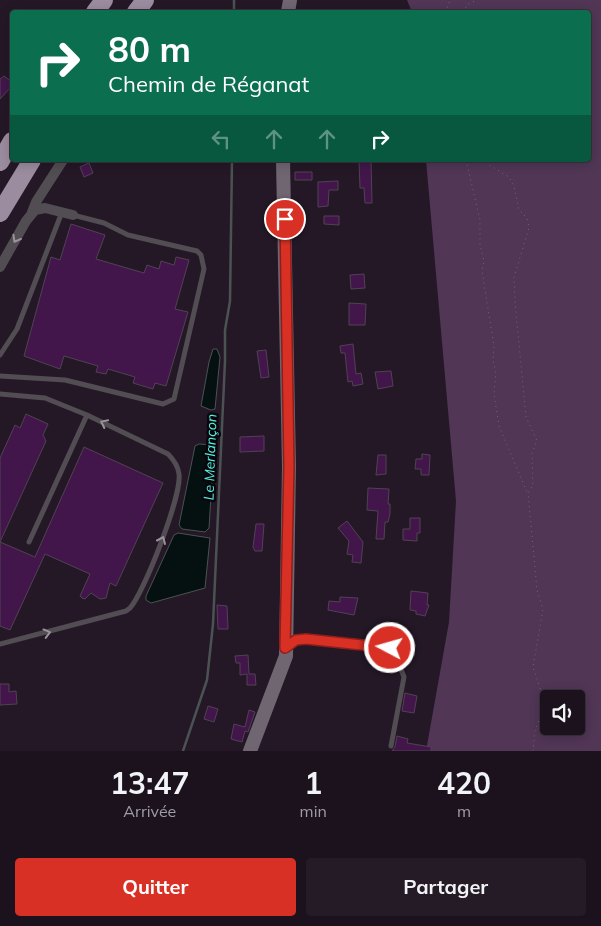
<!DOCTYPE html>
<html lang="fr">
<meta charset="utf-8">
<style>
:root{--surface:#1b121d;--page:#241b26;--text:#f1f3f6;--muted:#a09ea4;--line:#39323b;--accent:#d93025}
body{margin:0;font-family:Mulish,sans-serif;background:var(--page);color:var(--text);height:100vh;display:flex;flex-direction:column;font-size:19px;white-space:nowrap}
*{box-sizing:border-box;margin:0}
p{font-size:16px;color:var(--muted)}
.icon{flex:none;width:28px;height:28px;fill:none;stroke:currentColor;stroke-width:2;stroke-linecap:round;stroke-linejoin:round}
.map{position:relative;height:751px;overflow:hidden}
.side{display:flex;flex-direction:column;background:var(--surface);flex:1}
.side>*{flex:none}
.hud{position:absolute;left:10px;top:10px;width:581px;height:152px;border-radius:5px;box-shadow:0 2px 12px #0003,0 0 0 1px var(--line);background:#0b6e4f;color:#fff;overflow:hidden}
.tools{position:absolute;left:540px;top:690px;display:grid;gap:10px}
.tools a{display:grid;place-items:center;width:45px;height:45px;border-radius:5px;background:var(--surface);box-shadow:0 2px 12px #0003,0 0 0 1px var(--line);font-size:25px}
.pin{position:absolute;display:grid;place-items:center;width:42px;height:42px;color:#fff;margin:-21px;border:2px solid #fff;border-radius:50%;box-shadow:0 1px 5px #0007}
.me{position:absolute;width:55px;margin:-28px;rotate:276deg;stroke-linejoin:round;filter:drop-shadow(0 0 4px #0008)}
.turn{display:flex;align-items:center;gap:18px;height:105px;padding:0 15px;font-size:22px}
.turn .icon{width:65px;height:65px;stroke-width:2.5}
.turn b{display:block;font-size:35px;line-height:42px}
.lanes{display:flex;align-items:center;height:48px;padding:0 15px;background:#0003;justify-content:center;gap:25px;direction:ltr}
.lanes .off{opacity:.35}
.eta{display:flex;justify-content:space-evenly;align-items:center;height:85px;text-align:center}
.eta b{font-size:30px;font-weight:700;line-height:35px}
.cta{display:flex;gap:10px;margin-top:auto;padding:10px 15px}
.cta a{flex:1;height:58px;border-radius:5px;background:var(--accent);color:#fff;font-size:20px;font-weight:700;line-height:58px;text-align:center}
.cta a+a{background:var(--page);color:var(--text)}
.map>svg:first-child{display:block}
</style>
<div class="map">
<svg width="601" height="751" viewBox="0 0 601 751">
<rect width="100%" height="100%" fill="#241827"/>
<path fill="#513656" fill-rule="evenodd" d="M407,0H601V751H426L449,622L456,501L426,160H589V12H412ZM549,699H576V726H549Z"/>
<path fill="#041110" stroke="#4b5254" d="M213,349H217L220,357L215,409L211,410L201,406L209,362Z
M199,444L213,445L214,448L209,528L205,532L182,529L179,525L195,446Z
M178,533L210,538L205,588L151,603L146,600V596L174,535Z"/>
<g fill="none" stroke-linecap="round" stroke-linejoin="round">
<path stroke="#4b5254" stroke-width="2.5" d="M234,0V12
M183,751L207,680L213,624L225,361V330L230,301L232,160"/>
</g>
<path fill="#43164b" stroke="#504253" d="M4,76L12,82V86L0,99V79Z
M359,160H371L372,203H365L364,188H360Z
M89,163L93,173L84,177L80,167Z
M295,172H312V180H295Z
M338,181V190H329L328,206L318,207V182Z
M324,216H339V225L324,224Z
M71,224L105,235L96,259L144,273L147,265L159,269L161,261L174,265L176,257L189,260L175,309L188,312L166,386L155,383L153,389L133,383L135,377L108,369L106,374L96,372L98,366L64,356L60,369L24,356L51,257L60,260Z
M364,274L365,288L351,289L350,275Z
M349,303L366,304L365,325H349Z
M353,344L356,374L361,373L363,384L353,386L352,381L348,382L345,353H341L340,346Z
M266,350L269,377L261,378L257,351Z
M391,371L393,386L378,389L375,372Z
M26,414L48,424L43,435L46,441L0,542L35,557L84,447L163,483L116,586L110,583L106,598L100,599L91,593L85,599L82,598L80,596L90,574L45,554L10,630L0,626V458L15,425L20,428Z
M264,436V451L240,452V437Z
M422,454L430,455L429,475H421V469H415L416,459H422Z
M378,455H386V474L376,475Z
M368,488L389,489L388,504H390V514L388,522H385L384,539H376L378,511L367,510Z
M410,518H420V533H417V541L403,540V529H410Z
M347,521L363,542L361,563L352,562L353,555L347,554L349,541L338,528Z
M256,524H264L262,551H255L253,547Z
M411,591L428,593L427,605H429L425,616L416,614V611L410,610Z
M340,597L358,598L354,615L328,610L329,601L340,602Z
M217,605L227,606L228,629H218Z
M248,655L249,674H255L256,685H247V674L240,675V663H236L235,656Z
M0,684H9V692L16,691L17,704L0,705Z
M405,693L417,696L414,713L402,711Z
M208,706L218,709L214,722L204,719Z
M249,710L255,712L248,732L245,731L242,742L231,739L234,724L245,727Z
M397,736L408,739L407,743L431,747V751H392L395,747Z"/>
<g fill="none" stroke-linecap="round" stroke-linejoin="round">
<path stroke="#726775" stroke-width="1" stroke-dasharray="1 4" stroke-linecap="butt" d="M447,12L446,11L450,0
M463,12L468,4L477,0
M466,160L480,220V245L484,261L482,271L494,346L493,360L496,373L494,394L499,426L527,492
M481,160L509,177L514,186L519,210L527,218L529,228L514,277L515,302L526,417L537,441L532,453L533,485L528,493L537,590L543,609L533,667L545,703L535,731L533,751"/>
<path stroke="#524c53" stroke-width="5" d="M0,355L17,329L62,212
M0,376L65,380L163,404L174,399L204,269L201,255L197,251L128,235L104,223L73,215
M0,394L45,398L87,415L168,454C174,460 178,466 179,474C182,495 144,593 130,608L126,611L0,644
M29,542L87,415
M288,646L296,640L306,639L390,648L396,656L404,677L391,746"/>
<path stroke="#524c53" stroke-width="10" d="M32,212L36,202L63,160
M0,267L26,221L35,210L45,208L73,215"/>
<path stroke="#706672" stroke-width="14" d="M288,12L290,0
M250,751L286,656L289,466L283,160"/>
<path stroke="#9c8c9f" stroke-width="18" d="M95,12L104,0
M136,12L145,0
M0,162L12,141
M0,213L32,160"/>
</g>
<defs><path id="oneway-chevron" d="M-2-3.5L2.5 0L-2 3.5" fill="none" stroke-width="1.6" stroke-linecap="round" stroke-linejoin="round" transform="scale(1.25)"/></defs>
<g stroke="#9a939b">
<use href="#oneway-chevron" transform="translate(16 239) rotate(119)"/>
<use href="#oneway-chevron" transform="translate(104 423) rotate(-154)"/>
<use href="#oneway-chevron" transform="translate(162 540) rotate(-66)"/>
<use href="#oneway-chevron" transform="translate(47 633) rotate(-15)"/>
</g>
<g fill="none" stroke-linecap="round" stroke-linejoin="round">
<g stroke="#8d1f18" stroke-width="12">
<path id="route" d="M285,219L289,466L285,648L296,640L306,639L390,648"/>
</g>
<use href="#route" stroke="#d93025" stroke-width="9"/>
</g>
<g text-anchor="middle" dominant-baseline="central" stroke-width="5" stroke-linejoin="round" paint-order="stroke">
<g font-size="14" font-style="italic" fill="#53f1e1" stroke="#0a060b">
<text transform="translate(210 457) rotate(-88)">Le Merlançon</text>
</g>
</g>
</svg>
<div class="tools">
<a><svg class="icon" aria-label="sound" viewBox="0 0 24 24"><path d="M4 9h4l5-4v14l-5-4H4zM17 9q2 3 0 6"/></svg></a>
</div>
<div class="pin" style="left:285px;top:219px;background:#d93025"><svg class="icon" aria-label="arrive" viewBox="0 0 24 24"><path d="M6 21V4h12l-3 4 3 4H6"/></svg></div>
<svg class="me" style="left:390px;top:648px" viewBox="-20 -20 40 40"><circle r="17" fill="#d93025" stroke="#fff" stroke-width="3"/><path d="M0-11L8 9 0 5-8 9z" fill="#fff"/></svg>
<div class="hud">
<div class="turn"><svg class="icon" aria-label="right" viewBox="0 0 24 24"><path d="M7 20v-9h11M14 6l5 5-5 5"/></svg><div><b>80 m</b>Chemin de Réganat</div></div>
<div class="lanes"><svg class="icon off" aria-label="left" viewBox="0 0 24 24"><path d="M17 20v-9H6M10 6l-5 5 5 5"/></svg><svg class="icon off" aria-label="ahead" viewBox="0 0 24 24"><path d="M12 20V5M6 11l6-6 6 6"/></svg><svg class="icon off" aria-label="ahead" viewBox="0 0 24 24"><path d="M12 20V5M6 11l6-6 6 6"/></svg><svg class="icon" aria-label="right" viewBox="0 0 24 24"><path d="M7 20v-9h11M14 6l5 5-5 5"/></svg></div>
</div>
</div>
<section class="side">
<div class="eta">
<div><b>13:47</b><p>Arrivée</p></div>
<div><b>1</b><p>min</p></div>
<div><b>420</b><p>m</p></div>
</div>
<div class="cta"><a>Quitter</a><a>Partager</a></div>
</section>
